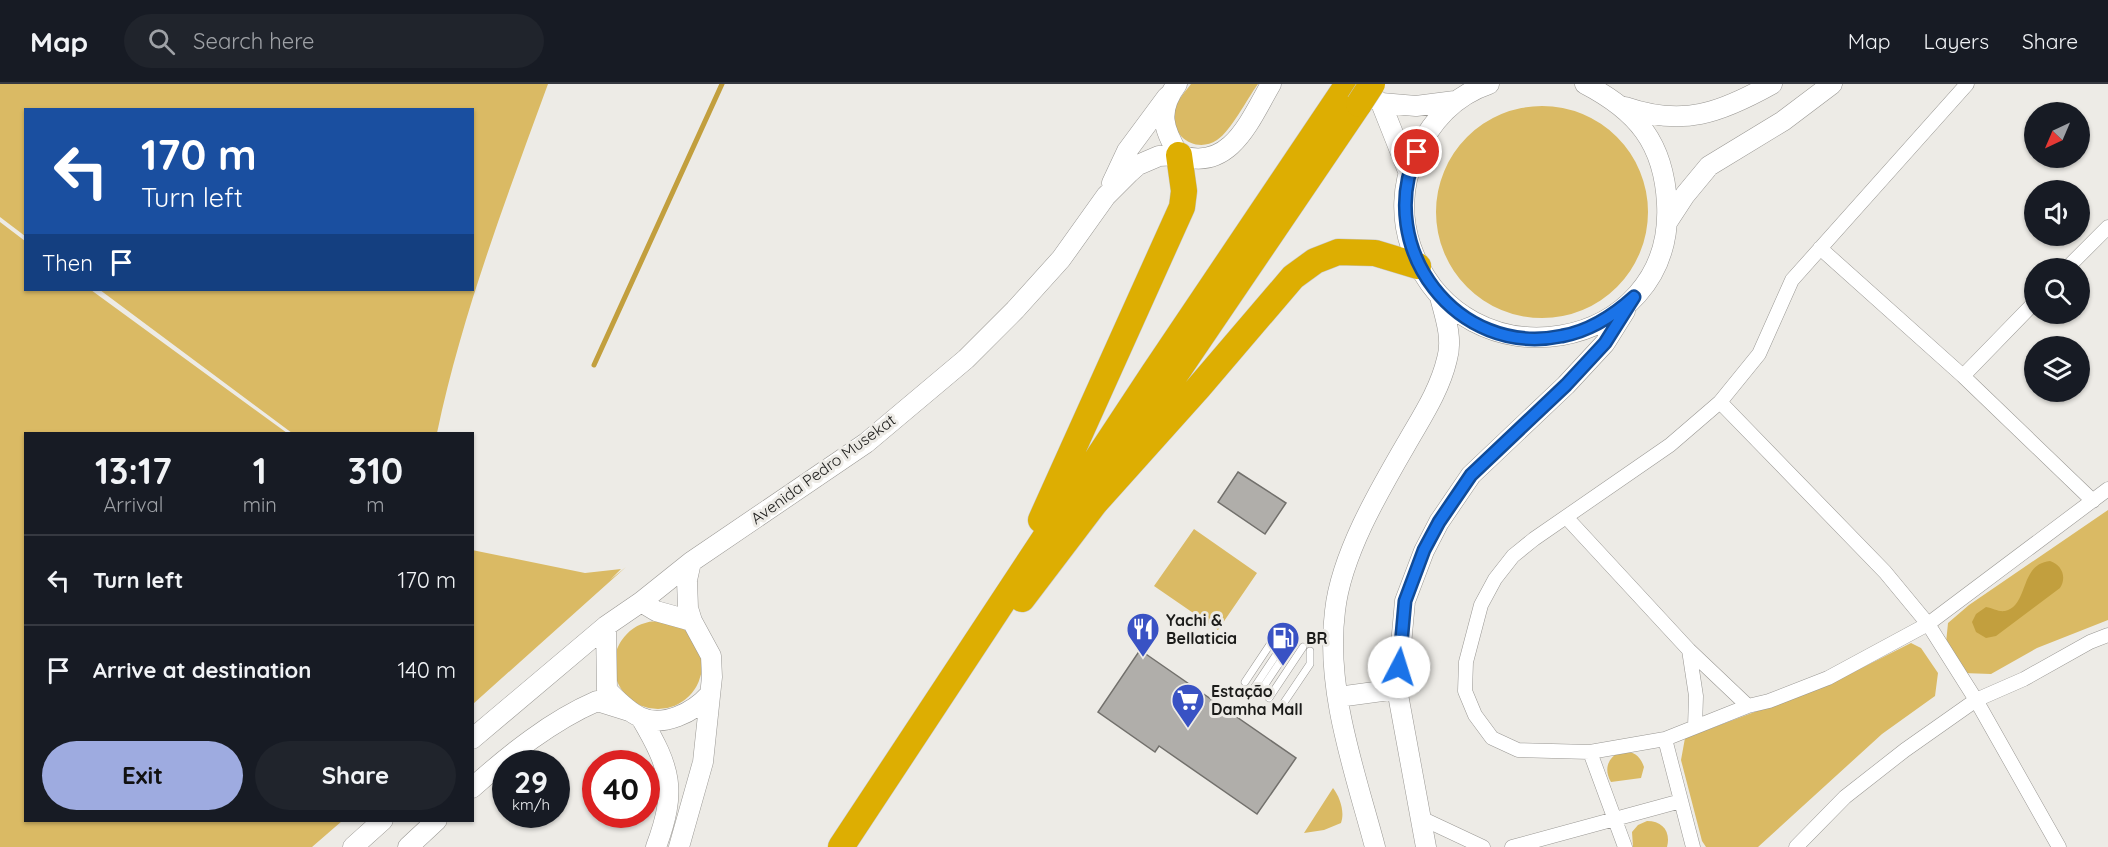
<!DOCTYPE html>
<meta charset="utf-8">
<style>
:root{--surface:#171b24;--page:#20242c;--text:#f1f3f6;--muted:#9ea1a6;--line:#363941;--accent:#9eabe0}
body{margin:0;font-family:Quicksand,sans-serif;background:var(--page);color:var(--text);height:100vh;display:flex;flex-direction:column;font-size:22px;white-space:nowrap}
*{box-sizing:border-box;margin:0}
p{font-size:20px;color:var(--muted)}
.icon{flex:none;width:33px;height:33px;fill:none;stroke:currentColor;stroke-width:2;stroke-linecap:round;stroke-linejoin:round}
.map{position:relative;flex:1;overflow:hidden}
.panel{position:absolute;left:24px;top:348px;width:450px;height:390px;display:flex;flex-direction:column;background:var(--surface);border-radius:0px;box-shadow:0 2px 4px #0004}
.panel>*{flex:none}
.top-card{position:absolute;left:24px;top:24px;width:450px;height:183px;border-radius:0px;box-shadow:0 2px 4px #0004;background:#1a4fa0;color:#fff;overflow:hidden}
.needle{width:39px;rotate:224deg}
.buttons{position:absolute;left:2024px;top:18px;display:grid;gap:12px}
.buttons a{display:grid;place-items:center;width:66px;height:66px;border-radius:50%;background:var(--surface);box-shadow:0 2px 4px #0004;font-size:30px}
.speed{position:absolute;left:492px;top:666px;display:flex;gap:12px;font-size:30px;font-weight:700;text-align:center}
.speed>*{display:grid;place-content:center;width:78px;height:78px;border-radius:50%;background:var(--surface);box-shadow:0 2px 4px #0004;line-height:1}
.speed small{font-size:15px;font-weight:400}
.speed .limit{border:9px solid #d22;background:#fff;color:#111}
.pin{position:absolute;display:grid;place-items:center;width:51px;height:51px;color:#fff;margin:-26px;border:3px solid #fff;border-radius:50%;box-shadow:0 2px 6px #0007}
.me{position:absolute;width:66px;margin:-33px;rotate:5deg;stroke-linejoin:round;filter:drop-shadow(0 0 4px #0008)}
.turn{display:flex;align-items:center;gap:21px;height:126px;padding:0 18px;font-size:27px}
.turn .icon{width:78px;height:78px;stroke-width:2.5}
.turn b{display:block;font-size:42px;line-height:51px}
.then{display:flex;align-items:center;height:57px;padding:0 18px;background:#0003;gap:12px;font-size:22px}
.eta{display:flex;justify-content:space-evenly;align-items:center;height:102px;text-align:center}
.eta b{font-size:36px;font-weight:800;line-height:42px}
.button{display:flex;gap:12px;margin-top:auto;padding:12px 18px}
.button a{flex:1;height:69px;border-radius:36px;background:var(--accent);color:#111;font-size:24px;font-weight:800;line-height:69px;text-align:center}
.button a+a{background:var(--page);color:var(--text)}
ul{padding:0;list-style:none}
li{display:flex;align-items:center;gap:18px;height:90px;padding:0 18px;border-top:2px solid var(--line)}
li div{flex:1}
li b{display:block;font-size:22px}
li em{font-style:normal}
header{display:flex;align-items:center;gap:36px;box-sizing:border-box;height:84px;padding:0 30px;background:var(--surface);border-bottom:2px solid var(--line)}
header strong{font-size:28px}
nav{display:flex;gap:33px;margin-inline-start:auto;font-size:21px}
.search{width:420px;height:54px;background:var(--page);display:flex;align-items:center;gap:15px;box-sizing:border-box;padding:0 21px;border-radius:33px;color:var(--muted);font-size:22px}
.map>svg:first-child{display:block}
</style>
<header>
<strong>Map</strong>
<div class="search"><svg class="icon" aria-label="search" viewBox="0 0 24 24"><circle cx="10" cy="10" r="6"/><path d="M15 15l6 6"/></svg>Search here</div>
<nav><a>Map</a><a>Layers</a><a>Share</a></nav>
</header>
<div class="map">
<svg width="2108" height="763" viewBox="0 0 2108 763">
<rect width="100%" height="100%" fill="#edebe6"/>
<path fill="#daba64" d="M0,0H548C506,115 462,230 437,349H292L100,206H472V26H26L25,152L0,133Z
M1191,0H1258C1247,15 1231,47 1217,56C1196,70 1170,52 1174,28C1176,17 1185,8 1191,0Z
M1436 128a106 106 0 1 1 212 0a106 106 0 1 1-212 0Z
M0,138L25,157L26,206H91L287,349L26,350V736L342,737L312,763H0Z
M2108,426V536L2037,564L1991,590L1963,589L1946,559L1948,539L1969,521Z
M1194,445L1257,489L1218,546L1154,502Z
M472,466L585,489L621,485L610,496L626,483L473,620Z
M614 581a44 44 0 1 1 88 0a44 44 0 1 1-88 0Z
M1911,559L1921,564L1938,589L1935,612L1882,650L1758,763H1706L1702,757L1681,676L1685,654L1832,599Z
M1619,668C1632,666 1640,671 1644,683L1641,694L1611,698C1604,686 1607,675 1619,668Z
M1333,704C1340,713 1345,728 1341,739L1324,746L1304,749Z
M1647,737C1663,737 1671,748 1667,763H1633L1632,748L1638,741Z"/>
<path fill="#c29f3e" d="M2050,477C2062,481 2067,493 2060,504L1996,552L1986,554L1976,548L1972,538L1976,530L1986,523C1993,524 1998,528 2005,527C2029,522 2019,480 2050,477Z"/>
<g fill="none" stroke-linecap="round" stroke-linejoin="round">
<path stroke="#c29f3e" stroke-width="5" d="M594,281L722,0"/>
</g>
<path fill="#b0aeaa" stroke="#72706c" stroke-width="1.5" d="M1238,388L1286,419L1265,450L1218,418Z
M1140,566L1296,674L1257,730L1159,662L1155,668L1098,628Z"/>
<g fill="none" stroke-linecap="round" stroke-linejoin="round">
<g stroke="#999793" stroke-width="8">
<path id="lane" d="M1245,598L1279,547
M1254,604L1288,553
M1260,608L1294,557
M1269,614L1303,563
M1281,623L1310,580V567"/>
</g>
<g stroke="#999793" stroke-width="15">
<path id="street" d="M1967,0L1792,196L1759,270L1720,318L1670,361L1534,455L1513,472L1495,495L1481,521L1466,578L1465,607L1475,631L1492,654L1518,666L1590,668L1665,655L1748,622L1769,617L1828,594L1928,540L2108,405
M1820,164L1963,292L2093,417
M2067,184L2108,143
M1963,292L2034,219
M1720,318L1885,488L1928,540L1976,616L2059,763
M1566,433L1689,566L1748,622
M1689,566L1696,612L1695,643
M1665,655L1693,763
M1590,668L1625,763
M1419,733L1483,763
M1512,763L1681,717
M1796,763L1845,713L1905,666L1976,616L2024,595L2090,558L2108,551"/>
</g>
<g stroke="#999793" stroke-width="21">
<path id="secondary" d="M1177,0C1157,27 1163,45 1179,71C1230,89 1250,36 1271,0
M1489,0C1453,12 1429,40 1414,74C1402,102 1401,134 1411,163C1462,306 1675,270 1667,120C1664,59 1637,27 1585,0
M1357,2L1381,19L1408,87
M1381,19L1416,22L1455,17
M1625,23C1683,43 1720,29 1772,0
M1112,99L1127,67L1167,13
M1668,137L1685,111L1709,82L1783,37L1832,0
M641,518L656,527L692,537
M606,542L607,606C617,616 627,627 640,633C663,644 694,628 709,611
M1338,613L1397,605
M641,634C671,685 677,706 656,763
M472,655L606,542L641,518L691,478L866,359L966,275L1015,226L1061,175L1106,112L1129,89L1138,81L1159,72L1179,71
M472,704C510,670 551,637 597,617L629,627
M353,763L383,736
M408,763L437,736
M679,763L703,678L712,593L711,572L692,537L688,524L687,496L691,478
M1375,763C1355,688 1325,606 1335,527C1341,471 1380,405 1408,357C1423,331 1440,305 1447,275C1453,255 1445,232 1440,213
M1426,763L1397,605L1405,517L1424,467L1439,438L1471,391L1566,301L1605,259L1625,227"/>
</g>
<g stroke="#c8c8c8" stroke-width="27">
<path id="highway" d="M1097,406L1359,20
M1041,436L1182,123L1184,107L1179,71
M1022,515L1095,419L1199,303L1293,193L1315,177L1338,168L1375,169L1418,182
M841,763L1153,290L1348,0"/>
</g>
<use href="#lane" stroke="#fff" stroke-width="7"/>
<use href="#street" stroke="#fff" stroke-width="14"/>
<use href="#secondary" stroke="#fff" stroke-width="20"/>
<use href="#highway" stroke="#ddae02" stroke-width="26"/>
<g stroke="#c8c8c8" stroke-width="27" stroke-linecap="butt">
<path id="highway-bridge" d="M1359,20L1372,0"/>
</g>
<use href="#highway-bridge" stroke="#ddae02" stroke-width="26"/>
</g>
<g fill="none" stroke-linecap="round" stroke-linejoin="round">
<g stroke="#114b97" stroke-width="15">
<path id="route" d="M1399,583L1405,517L1424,466L1439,438L1471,391L1566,301L1605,259L1634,213C1613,232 1590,247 1562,252C1457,274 1374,164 1417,68"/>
</g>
<use href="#route" stroke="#1a73e8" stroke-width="10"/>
</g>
<defs>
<g id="restaurant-pin" transform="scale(1.725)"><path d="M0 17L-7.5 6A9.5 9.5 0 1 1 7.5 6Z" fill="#3952c4" stroke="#edebe6"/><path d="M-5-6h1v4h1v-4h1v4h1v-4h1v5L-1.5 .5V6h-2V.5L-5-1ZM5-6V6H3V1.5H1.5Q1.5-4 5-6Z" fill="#fff"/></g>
<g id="fuel-pin" transform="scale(1.725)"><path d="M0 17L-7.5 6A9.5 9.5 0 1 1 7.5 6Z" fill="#3952c4" stroke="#edebe6"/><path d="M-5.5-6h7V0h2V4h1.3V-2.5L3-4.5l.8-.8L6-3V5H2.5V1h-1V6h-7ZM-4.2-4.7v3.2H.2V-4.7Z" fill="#fff"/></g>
<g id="supermarket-pin" transform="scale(1.725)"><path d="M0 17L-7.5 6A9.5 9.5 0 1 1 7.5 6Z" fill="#3952c4" stroke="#edebe6"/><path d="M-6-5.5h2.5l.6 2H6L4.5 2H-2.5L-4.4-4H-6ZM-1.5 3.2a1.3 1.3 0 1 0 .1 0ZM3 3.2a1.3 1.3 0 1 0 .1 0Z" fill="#fff"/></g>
</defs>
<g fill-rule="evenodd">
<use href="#restaurant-pin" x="1143" y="545"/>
<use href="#fuel-pin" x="1283" y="554"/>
<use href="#supermarket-pin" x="1188" y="616"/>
</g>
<g text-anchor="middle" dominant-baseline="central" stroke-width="6" stroke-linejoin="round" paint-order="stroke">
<g font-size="16" fill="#1b1b19" stroke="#edebe6">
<text transform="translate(823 385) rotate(-36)">Avenida Pedro Musekat</text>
</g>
<g font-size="16" font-weight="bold" fill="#1b1b19" stroke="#edebe6" text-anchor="start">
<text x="1166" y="536">Yachi &amp;<tspan x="1166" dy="18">Bellaticia</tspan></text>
<text x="1306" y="554">BR</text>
<text x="1211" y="607">Estação<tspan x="1211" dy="18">Damha Mall</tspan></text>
</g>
</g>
</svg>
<div class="buttons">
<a><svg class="needle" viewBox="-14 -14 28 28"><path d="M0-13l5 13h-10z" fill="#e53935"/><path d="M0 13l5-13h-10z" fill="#9ea1a6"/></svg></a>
<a><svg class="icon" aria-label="sound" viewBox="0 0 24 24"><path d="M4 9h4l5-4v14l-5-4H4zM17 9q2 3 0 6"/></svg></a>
<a><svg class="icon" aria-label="search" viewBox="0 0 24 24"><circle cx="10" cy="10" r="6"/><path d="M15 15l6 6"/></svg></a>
<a><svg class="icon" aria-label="layers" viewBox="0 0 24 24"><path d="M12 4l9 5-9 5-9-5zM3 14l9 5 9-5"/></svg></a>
</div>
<div class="speed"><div>29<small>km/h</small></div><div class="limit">40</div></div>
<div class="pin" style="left:1417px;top:68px;background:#d93025"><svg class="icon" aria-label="arrive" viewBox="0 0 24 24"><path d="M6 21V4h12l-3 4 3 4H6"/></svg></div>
<svg class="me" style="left:1399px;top:583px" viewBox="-20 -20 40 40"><circle r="19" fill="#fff"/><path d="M0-13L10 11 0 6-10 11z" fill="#1a73e8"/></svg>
<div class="top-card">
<div class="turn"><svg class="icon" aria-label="left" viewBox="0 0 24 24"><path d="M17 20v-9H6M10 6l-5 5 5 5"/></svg><div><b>170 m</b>Turn left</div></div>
<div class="then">Then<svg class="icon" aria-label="arrive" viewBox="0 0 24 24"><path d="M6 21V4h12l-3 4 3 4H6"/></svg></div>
</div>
<section class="panel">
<div class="eta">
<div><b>13:17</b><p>Arrival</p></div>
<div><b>1</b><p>min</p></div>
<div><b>310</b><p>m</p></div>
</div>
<ul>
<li><svg class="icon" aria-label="left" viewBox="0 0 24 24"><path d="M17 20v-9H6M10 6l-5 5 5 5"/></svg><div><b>Turn left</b></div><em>170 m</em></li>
<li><svg class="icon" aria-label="arrive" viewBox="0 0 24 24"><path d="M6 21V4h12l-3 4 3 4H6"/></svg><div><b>Arrive at destination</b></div><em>140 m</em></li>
</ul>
<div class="button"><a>Exit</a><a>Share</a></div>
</section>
</div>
